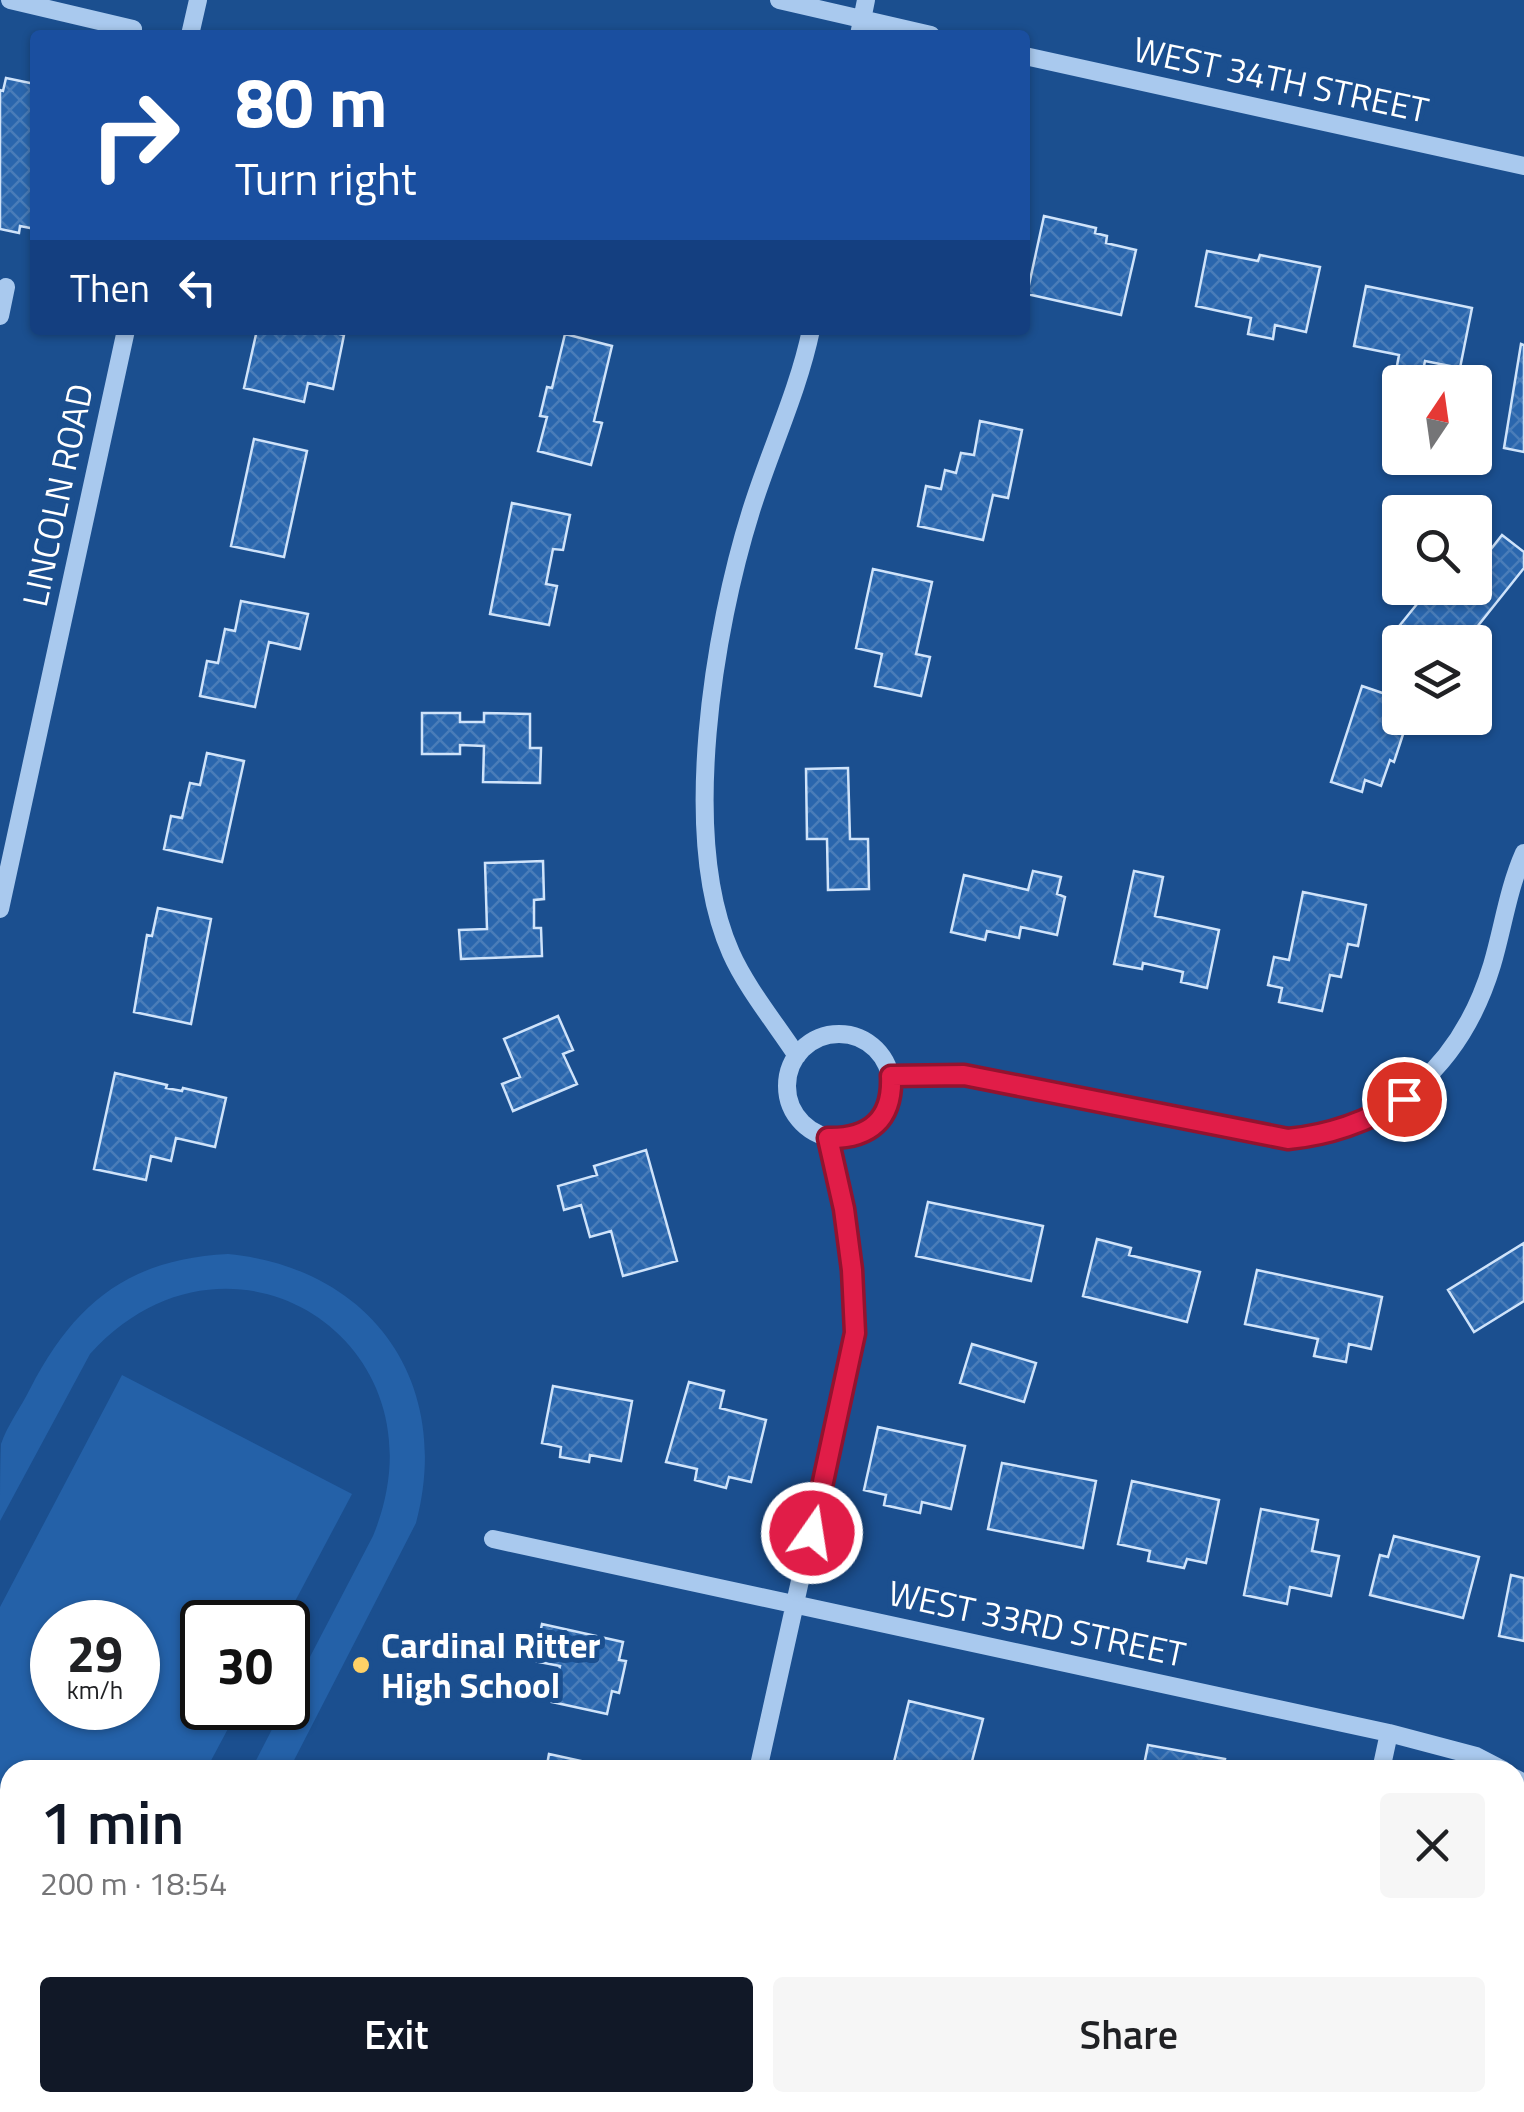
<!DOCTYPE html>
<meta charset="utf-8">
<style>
:root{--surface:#fff;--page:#f6f6f6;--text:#202124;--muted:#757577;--accent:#111827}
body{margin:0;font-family:"Titillium Web",sans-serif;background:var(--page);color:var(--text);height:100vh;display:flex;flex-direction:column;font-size:38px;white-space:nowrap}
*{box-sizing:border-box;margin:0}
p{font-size:32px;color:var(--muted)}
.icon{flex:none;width:55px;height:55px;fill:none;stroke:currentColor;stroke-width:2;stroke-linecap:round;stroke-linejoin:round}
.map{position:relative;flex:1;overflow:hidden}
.sheet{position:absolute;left:0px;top:1760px;width:1525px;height:352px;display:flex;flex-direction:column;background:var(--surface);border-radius:30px 30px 0 0;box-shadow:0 2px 8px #0004}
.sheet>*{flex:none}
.top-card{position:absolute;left:30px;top:30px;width:1000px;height:305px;border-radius:10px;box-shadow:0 2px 8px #0004;background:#1a4fa0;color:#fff;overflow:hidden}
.needle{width:65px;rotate:13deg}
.controls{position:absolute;left:1382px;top:365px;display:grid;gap:20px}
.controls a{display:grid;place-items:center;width:110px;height:110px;border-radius:10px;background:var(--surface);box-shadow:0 2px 8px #0004;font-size:50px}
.speed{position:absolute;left:30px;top:1600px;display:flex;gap:20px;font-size:50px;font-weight:700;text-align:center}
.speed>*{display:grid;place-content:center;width:130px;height:130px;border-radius:50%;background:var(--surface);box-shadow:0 2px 8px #0004;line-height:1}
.speed small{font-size:25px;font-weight:400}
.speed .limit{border:5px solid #111;border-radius:15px;background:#fff;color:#111}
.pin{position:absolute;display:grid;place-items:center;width:85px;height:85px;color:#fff;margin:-42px;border:5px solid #fff;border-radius:50%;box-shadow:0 2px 10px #0007}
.me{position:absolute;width:110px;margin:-55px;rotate:13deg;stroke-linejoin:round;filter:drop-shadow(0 0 8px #0008)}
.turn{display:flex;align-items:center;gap:35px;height:210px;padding:0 40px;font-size:45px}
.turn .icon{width:130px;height:130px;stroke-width:2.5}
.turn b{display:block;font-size:70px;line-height:85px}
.then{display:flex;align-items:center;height:95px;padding:0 40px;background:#0003;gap:20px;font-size:38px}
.round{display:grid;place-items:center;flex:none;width:105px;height:105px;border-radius:10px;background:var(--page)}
.headline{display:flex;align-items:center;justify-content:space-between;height:170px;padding:0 40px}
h1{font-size:60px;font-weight:600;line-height:75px;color:var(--accent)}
.cta{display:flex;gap:20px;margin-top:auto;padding:20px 40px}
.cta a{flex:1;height:115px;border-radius:10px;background:var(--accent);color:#fff;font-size:40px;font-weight:600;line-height:115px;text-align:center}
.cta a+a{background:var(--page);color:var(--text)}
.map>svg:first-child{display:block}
</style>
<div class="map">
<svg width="1524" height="2112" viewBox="0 0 1524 2112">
<defs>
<pattern id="building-cross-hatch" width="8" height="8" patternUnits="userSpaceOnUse" patternTransform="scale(2.5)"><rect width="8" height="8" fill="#2a66ad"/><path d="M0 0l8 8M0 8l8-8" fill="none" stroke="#4a7db9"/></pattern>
</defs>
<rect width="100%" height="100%" fill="#1b4f8f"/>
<path fill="#2461a8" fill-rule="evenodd" d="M228,1254C372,1268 453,1383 416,1523L289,1770H251L283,1708H288V1699L373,1536C453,1342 229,1200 90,1354L0,1521C0,1498 0,1466 1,1444C7,1426 21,1407 30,1389C74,1303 129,1259 228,1254Z
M122,1375L352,1494L284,1622H202V1708H239L206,1770H10V1973L0,1968V1607ZM52,1622H138V1708H52Z
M10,2090V2102L115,2103L110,2112H72L75,2103L57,2112H0V2091Z"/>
<path fill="url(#building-cross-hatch)" stroke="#cfe3fa" stroke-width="2.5" d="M6,78L35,84V229L20,226L19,233L0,229V90L3,91Z
M1044,216L1096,228L1095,233L1107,236L1106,243L1136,250L1121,315L1027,294Z
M1207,251L1258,261L1260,255L1320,267L1306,332L1275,325L1273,339L1248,334L1251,318L1196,306Z
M1366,286L1472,308L1460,368L1425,361L1421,381L1395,376L1399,355L1354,346Z
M257,330H322L344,335L333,389L308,383L304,402L244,388Z
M565,334L612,346L594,421L602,423L591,465L538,451L547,417L540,416L547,387L552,388Z
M1521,344L1524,345V452L1504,448Z
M980,421L1022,430L1008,498L993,495L983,540L918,526L926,486L941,489L945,470L956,473L961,453L974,455Z
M254,439L307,451L284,557L231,546Z
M512,503L570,515L563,550L553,549L546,584L557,586L549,625L490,614Z
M1502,535L1524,552V568L1465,642H1421L1400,625L1430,588H1475V536L1491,549Z
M873,569L932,582L916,654L930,657L921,696L875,686L882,654L856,648Z
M241,601L308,614L300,649L269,642L255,707L200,696L207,661L218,663L225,629L235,631Z
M1362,686L1400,699V718L1407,722L1394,762L1390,760L1381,786L1365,780L1362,792L1331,782Z
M422,713H460V722H484V713L530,714V748H541L540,783L483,782L484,746L460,745V754H422Z
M207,753L244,761L222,862L164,849L171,816L182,818L190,783L200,785Z
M848,768L850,839H868L869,889L828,890L827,839H807L806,769Z
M543,861L544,899L534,900V928H541L542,956L461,959L459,930L487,929L485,863Z
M1033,871L1061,877L1057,894L1065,897L1057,935L1021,927L1019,938L987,931L985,940L951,932L964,875L1028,890Z
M1134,871L1163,877L1155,916L1219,930L1207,988L1181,982L1183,972L1143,963L1142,969L1114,964Z
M1303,892L1366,905L1358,946L1348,944L1341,977L1330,975L1322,1011L1279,1002L1282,988L1268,985L1274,957L1289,960Z
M158,908L211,919L191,1024L134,1012L147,935L152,936Z
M558,1016L573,1050L563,1054L577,1084L513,1111L502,1084L520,1077L504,1039Z
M115,1073L167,1085L166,1088L182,1091L183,1088L226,1098L215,1147L176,1138L171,1161L151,1156L146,1180L94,1169Z
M646,1150L677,1261L623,1276L611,1231L590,1237L581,1205L564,1210L558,1186L597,1175L594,1166Z
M928,1202L1043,1226L1031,1281L916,1256Z
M1097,1239L1131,1248L1129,1255L1200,1272L1187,1322L1083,1296Z
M1524,1243V1301L1474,1332L1448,1290Z
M1257,1270L1382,1297L1371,1349L1349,1344L1346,1362L1314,1356L1318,1339L1245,1324Z
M972,1344L1036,1363L1024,1402L960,1383Z
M689,1382L724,1391L720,1408L766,1420L751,1482L729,1477L726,1488L695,1480L697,1469L666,1462Z
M553,1386L632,1401L621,1461L590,1455L589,1462L560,1457L561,1447L542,1443Z
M878,1427L965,1446L951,1509L922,1502L920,1513L884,1505L886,1495L864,1490Z
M1002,1463L1096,1481L1083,1548L988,1529Z
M1132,1481L1219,1500L1206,1563L1187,1559L1184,1568L1148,1561L1150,1551L1118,1544Z
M1261,1509L1318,1520L1312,1551L1339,1556L1331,1596L1290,1587L1287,1604L1244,1595Z
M1394,1536L1479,1557L1463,1618L1370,1595L1380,1555L1388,1557Z
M1511,1575L1524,1578V1641L1499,1636Z
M542,1624L623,1642L619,1660L626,1661L619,1693L612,1691L607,1714L552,1702L560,1666L534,1661Z
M909,1701L983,1719L971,1765L961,1762L960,1770H892Z
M1148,1745L1225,1759L1223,1770H1143Z
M549,1754L599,1765L598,1770H546Z
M1515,1938L1524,1940V2005L1515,2003Z
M816,2102H908L906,2112H814Z
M1414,2102H1478L1476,2112H1412Z"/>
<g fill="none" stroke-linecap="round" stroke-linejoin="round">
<path stroke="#a9c9ee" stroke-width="18" d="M10,0L133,29
M779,0L931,35
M190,35L198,0
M859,35L866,0
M1025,56L1524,166
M0,316L6,287
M0,909L126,330
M787 1086a52 52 0 1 1 104 0a52 52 0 1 1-104 0Z
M797,1056C776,1024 746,987 731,953C679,837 714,629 751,511C770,450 798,392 811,330
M891,1076L963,1075L1288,1139C1392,1129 1462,1064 1492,965C1503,928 1508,889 1524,853
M493,1539L1389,1733L1476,1756L1503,1770
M758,1770L855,1333L844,1209L828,1138
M1381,1770L1389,1733
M1515,1778L1524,1783
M680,2112L682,2102
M1305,2112L1307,2102"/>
</g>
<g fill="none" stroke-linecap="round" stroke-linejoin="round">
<g stroke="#92132f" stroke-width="25">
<path id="route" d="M812,1533L855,1333L852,1270L844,1209L828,1138C870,1139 893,1119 891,1076L964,1075L1288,1139C1331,1135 1367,1122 1404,1099"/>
</g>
<use href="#route" stroke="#e11d48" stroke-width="18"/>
</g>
<circle fill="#ffd166" stroke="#1b4f8f" stroke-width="4" cx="361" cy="1665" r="10"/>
<g text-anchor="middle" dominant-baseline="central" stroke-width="10" stroke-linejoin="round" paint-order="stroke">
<g font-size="35" fill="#fff" stroke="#1b4f8f">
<text transform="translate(1281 79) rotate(12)">WEST 34TH STREET</text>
<text transform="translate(57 495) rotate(-78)">LINCOLN ROAD</text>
<text transform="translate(1037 1623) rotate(12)">WEST 33RD STREET</text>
</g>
<g font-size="35" font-weight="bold" fill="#fff" stroke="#1b4f8f" text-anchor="start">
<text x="381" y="1645">Cardinal Ritter<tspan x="381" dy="40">High School</tspan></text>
</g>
</g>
</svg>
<div class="controls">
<a><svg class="needle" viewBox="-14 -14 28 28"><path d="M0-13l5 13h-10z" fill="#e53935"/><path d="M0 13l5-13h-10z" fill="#757577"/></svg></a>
<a><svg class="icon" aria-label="search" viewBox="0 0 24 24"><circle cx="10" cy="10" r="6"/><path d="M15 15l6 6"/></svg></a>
<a><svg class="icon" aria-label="layers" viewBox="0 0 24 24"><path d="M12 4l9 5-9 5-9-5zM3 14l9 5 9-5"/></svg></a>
</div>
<div class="speed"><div>29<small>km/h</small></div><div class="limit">30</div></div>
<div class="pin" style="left:1404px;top:1099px;background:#d93025"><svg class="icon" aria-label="arrive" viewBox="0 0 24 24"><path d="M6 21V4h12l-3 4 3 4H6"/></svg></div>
<svg class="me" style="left:812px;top:1533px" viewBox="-20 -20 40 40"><circle r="17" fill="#e11d48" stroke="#fff" stroke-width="3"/><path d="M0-11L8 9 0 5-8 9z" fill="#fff"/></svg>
<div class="top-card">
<div class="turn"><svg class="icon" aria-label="right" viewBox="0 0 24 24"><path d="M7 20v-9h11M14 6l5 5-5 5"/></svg><div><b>80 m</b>Turn right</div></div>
<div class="then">Then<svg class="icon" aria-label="left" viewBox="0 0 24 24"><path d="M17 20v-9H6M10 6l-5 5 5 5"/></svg></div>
</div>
<section class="sheet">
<div class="headline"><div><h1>1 min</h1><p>200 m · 18:54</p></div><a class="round"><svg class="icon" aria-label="close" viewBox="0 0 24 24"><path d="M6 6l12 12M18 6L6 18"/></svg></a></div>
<div class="cta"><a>Exit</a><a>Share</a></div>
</section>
</div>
